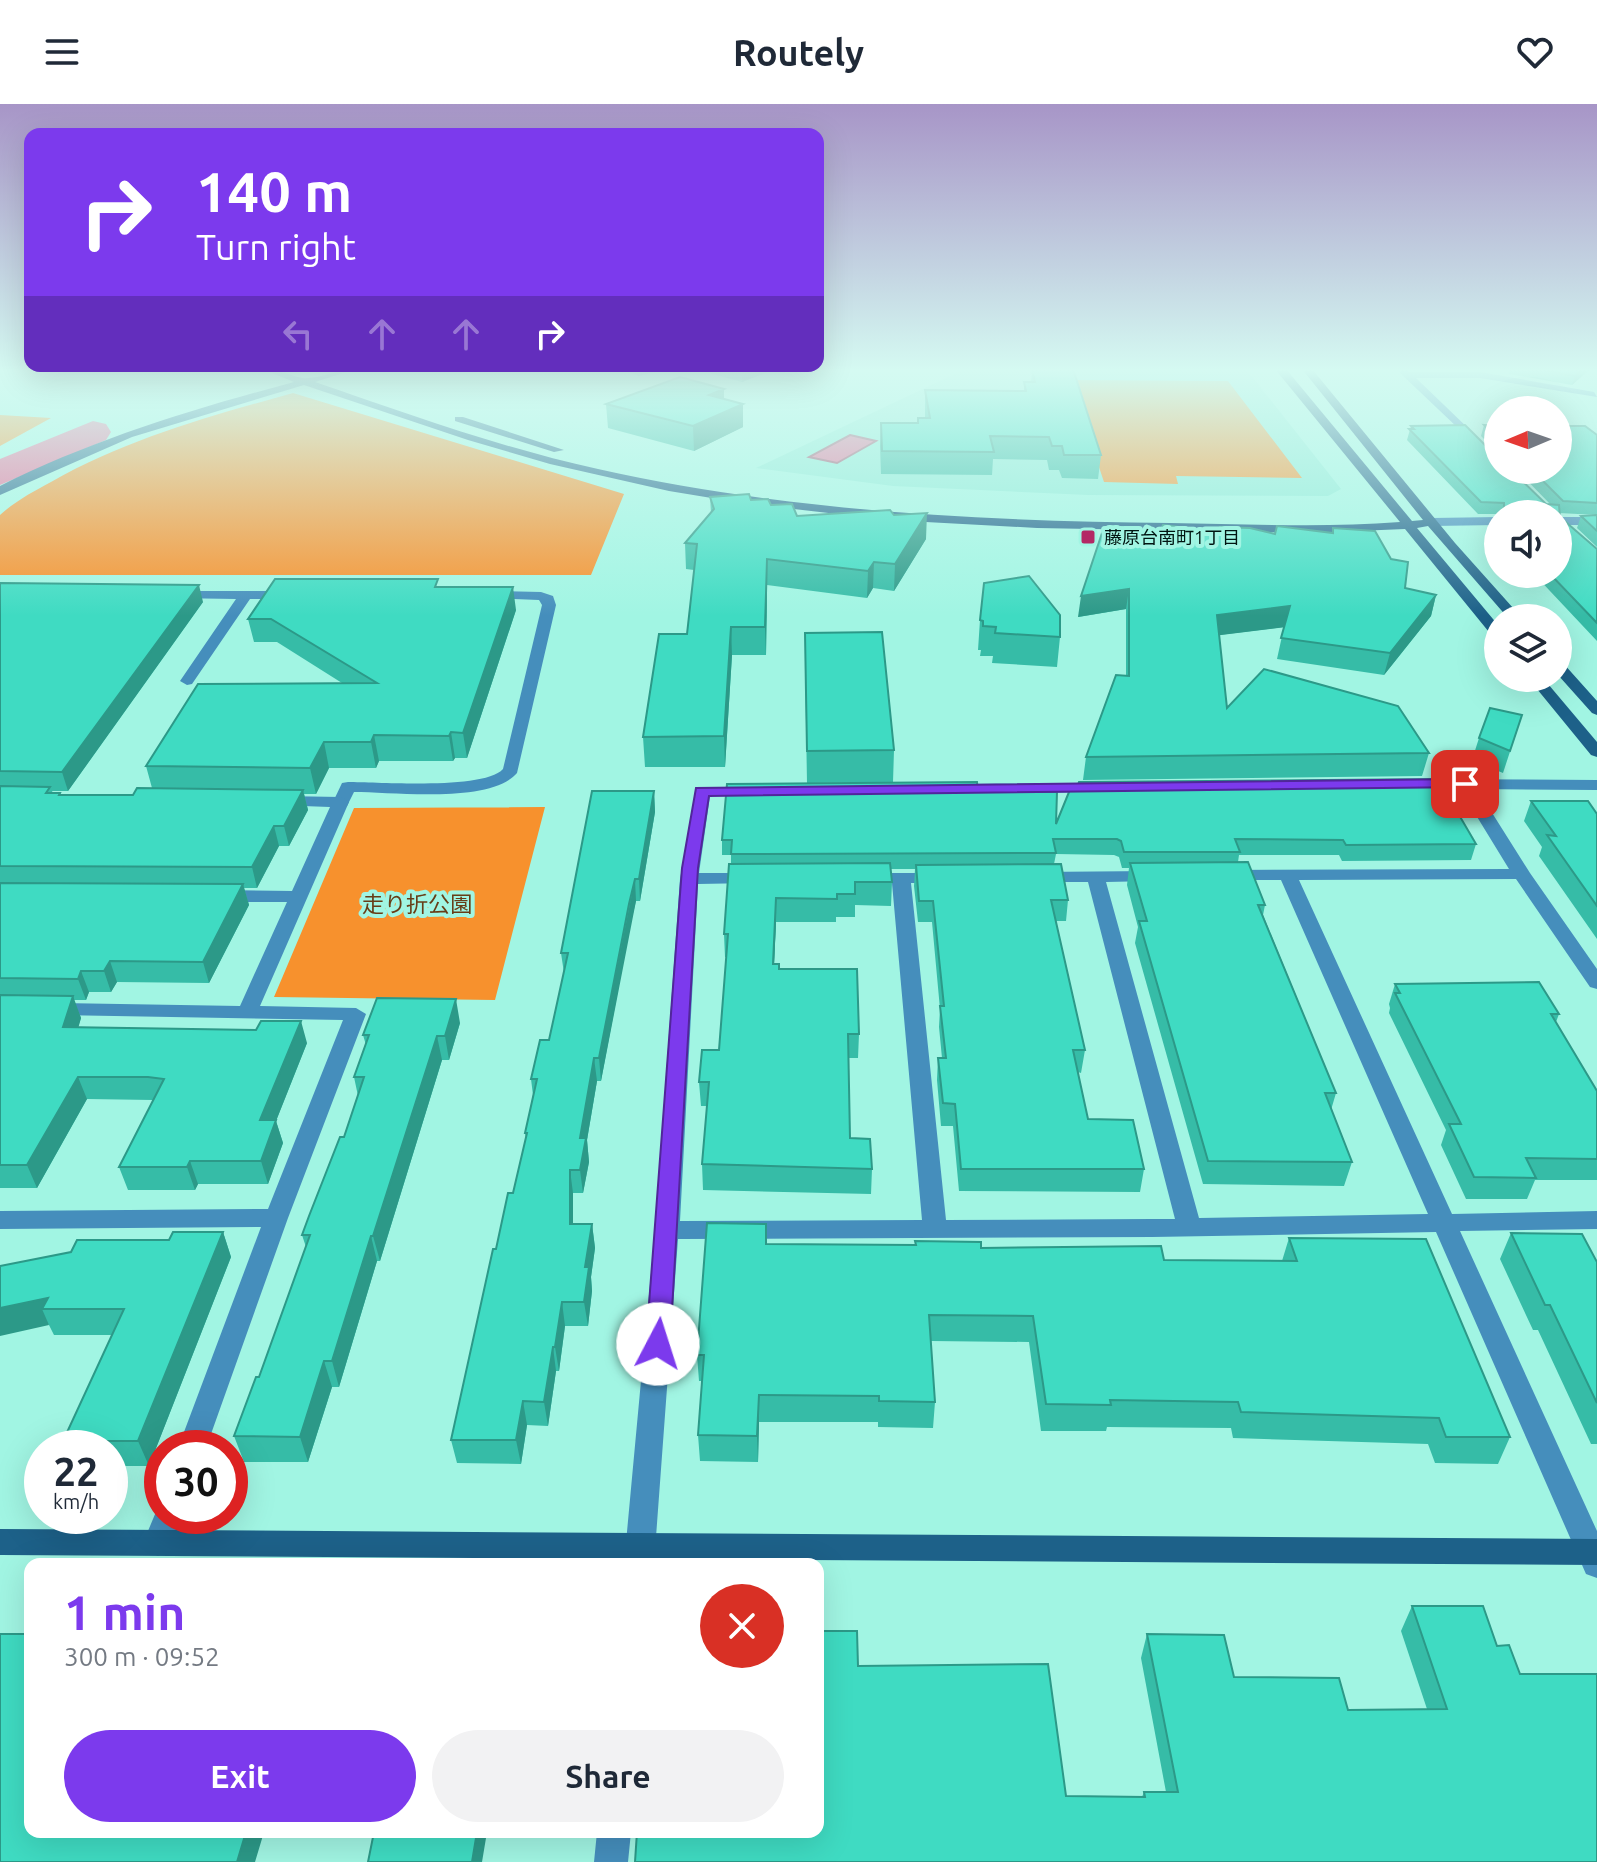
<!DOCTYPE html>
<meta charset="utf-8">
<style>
:root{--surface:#fff;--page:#f2f2f3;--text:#1f2937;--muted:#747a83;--accent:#7c3aed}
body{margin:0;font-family:Ubuntu,"Noto Sans JP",sans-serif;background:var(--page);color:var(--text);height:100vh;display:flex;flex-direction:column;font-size:30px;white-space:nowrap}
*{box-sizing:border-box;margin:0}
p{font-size:26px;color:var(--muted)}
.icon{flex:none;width:44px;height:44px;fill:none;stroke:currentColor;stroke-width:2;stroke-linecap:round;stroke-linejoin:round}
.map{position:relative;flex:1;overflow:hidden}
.panel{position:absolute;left:24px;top:1454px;width:800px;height:280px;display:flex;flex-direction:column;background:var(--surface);border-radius:16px;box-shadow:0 8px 32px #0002}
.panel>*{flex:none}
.top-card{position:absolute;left:24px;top:24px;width:800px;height:244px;border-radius:16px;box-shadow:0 8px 32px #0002;background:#7c3aed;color:#fff;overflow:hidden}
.needle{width:52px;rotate:268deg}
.fabs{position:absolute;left:1484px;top:292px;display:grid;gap:16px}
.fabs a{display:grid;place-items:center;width:88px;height:88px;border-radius:50%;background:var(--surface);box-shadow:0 8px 32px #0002;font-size:40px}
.speed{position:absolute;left:24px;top:1326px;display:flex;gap:16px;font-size:40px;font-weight:700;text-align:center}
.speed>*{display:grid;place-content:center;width:104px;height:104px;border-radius:50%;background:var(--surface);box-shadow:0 8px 32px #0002;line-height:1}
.speed small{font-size:20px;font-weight:400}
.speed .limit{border:12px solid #d22;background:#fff;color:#111}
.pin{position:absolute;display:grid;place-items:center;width:68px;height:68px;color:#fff;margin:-34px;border-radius:16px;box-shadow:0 4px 12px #0006}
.me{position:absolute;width:88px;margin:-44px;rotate:5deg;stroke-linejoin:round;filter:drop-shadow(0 0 6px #0008)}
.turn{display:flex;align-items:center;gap:28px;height:168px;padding:0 40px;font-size:36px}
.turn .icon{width:104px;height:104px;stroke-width:2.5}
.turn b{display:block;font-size:56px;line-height:68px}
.lanes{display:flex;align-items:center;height:76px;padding:0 40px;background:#0003;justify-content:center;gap:40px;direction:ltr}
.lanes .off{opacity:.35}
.round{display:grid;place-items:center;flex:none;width:84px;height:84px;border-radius:42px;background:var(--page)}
.head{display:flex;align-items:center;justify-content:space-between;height:136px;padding:0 40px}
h1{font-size:48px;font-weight:700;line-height:60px;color:var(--accent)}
.button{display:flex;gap:16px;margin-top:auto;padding:16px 40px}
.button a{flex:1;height:92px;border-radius:48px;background:var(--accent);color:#fff;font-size:32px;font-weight:700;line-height:92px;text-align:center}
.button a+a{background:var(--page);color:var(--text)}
header{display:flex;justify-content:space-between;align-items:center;height:104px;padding:0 40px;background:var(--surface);font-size:36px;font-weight:700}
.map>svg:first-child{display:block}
</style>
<header><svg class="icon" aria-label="menu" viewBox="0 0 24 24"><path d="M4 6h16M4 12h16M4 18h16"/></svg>Routely<svg class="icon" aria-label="heart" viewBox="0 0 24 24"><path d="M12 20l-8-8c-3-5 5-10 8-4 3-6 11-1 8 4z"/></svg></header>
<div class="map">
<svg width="1597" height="1758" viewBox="0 0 1597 1758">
<rect width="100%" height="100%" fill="#a1f5e3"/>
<path fill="#8bead7" d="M965,265H1246L1341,385L1328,392L1088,391L893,382L756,364Z"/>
<path fill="#f7912d" d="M1070,276L1228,277L1302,374L1176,372L1178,380L1104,378Z
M293,289L624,390L591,471H0V411C14,398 34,387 51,378C127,335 210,312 293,289Z
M0,311L51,314L0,342Z
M545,703L495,896L274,893L354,704Z"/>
<path fill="#e76796" stroke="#a24e6e" stroke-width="2" d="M850,331L876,337L837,359L809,353Z"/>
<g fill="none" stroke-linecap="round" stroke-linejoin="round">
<path fill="#e76796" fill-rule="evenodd" d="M93,317L106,320L111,328L106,336L0,381V355Z"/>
<path fill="#458ebc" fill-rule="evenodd" d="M177,487H289L296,491L289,495H250L192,580L187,581L180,577L236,495L172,494V488Z
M489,487L541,488L553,492L556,501L517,669C490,700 394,688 354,688L347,702H335L333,698L342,679L348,678C380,678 484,686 503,665L542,501L539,496L484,494L482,491Z"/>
<path fill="#458ebc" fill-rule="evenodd" d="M620,265H668L639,272Z
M1406,265L1410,268H1480L1594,288L1597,293L1480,274H1416L1498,353V362L1399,268Z
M1498,413V421L1432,422L1426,418L1432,414Z
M1558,413H1597V421H1558Z
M1413,675L1597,676V686L1477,685L1530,769L1597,865V885L1590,883L1516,775L1299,776L1452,1110L1597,1107V1125L1460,1127L1597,1427V1474L1586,1470L1436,1128L1152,1133L678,1135L654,1460H624L655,1126L680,775L696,683H759L761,687L759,691L753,692H710L699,769H753L762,774L753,779L698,780L680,1117L922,1116L892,779L859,778L856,774L865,769H941L950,774L941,779H911L946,1116L1152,1115H1175L1088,778H1037L1028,773L1037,768L1153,767L1162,772L1153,777L1106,778L1199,1114L1428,1110L1281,776H1225L1216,771L1225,766L1509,765L1460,685L1407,684L1405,680L1407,676Z
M1097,679L1105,684L1103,688L953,690L945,685L953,680Z
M281,692L341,693L349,698L260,902L356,904L366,910L288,1114L206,1344H178L261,1123L0,1125V1107L268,1105L343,916L0,910V898L240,902L287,798H220L211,792L220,786L292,787L330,703L275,701L273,697Z
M162,1401V1412H182L168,1448L158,1452L148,1448L143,1439L158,1403Z
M597,1728H631L628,1758H594Z"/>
<path fill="#1d6189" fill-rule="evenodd" d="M262,265C278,265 288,271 302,274C318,276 338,265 356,265L315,278C408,310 502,344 598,365C786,407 978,417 1170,419C1247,420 1323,424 1400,418L1275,265H1286L1412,417L1423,416L1302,265H1312L1455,439L1522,514H1508L1428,422L1417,424L1498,521V534L1493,533L1405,425L1309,429L1037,424L889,416L742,399L669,387L550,360L468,336L304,281L132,333L0,391V382C94,335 193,305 294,278Z
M455,313H463L564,346L554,348L455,317Z
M1558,558L1563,559L1597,597V611L1592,609L1558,571Z
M1528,574H1543L1597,638V653L1591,651Z
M0,1425L1597,1435V1461L0,1451Z"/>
</g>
<path fill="#36bca7" d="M694,265H776L742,278Z
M1032,265L1101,351L1098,375L1062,374L1059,366H1049L1047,356L993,355L992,371L881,370L880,342L881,319H918V314H925V286L1024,287V278H1031Z
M1510,265H1590L1572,281L1509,270Z
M724,285V295L743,300V323L694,347L608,324L606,300Z
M1484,321L1498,322V349L1481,332Z
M1411,322L1546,400L1551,401L1517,366H1558L1597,331V411L1559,409L1560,413L1597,445V537L1534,470H1558V410H1478L1407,336Z
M710,393L751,396L771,401L797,412L894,411L926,435L894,487L873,484L867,494L767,481L766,551H732L725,663H645L643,633L687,530L694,466L686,465L685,439L711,409Z
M1597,411V443L1577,424L1581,412Z
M1495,412H1498V431L1491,424Z
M1333,424L1405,484L1436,491L1431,512L1384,571L1277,555L1284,523L1219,531L1227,604L1429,649L1422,672L1083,676L1086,653L1126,572V505L1078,513L1159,430L1332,429Z
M0,479L203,498L68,687H52L53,689H60L61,691H133L152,684L146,662L342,579L277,538H254L248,515L440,483L516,506L467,654H455L453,657H379L376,664H329L316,690H304L308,706L289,742H279L257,784H244L249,801L209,879L117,878L111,888H89L86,896H74L81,914L78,923L307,939L276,1017L283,1039L268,1080H198L195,1086H128L119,1063L153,996L87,995L37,1084H0Z
M980,516L1060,533L1057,563L992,559L993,552H980L981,546H978Z
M805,558L894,646L893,678L807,679Z
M1522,611L1503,669L1472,656L1479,634Z
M654,687L655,708L640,797H636L630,822L601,977H597L587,1036L589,1058L583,1089H573V1120H592L595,1144L591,1173L592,1187L588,1222H565L559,1267H556L548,1322L527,1321L521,1360L457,1359L451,1336L496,1145L513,1089L526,1035L525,1029L533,991L531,975L549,936L564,869L561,849Z
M978,688L1056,720L1476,740L1471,756L1342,757L1339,751H1239L1238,758L1265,801L1263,811L1336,989L1331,1006L1352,1058L1344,1082L1203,1080L1135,839L1138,823L1127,781L1129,764H1122L1119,753L1114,751L1056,750L1054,760L1068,796L1066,817H1056L1085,946L1081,969L1078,968L1088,1015L1144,1065L1140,1088L959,1087L953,1022H941L937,976L938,954H942L939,923L940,905L932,818H918L914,782L915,765H891L892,778L891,802L855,801V813H836V818H776L774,860L859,930L858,954H848L850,1034L872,1065L871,1090L703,1086L702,1060L707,1002H701L699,978L719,946L727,853H725L724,830L731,760V751H722V736Z
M1531,697L1597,710V835L1539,752L1542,743L1524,717Z
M1395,880L1559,910L1556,918L1597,987V1076H1535L1527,1095H1466L1441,1041L1446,1026L1389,909L1390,904L1389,900Z
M460,919L449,956H442L380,1157H377L339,1283H332L308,1358H244L234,1332L259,1273L306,1143L302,1131L344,1033L358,992L354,973L366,941L363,931Z
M223,1128L231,1153L149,1362H110V1344H67L63,1337L112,1231H54L49,1221L0,1162Z
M1511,1129L1597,1158V1340H1591L1538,1226H1533L1500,1155Z
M1289,1134L1510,1333L1498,1360L1435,1359L1428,1340L1233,1334L1231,1324L1107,1323L1106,1327H1041L1029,1238L931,1237L935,1298L933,1324L878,1323V1318H759L758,1358L700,1357L698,1331L702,1277H699L697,1251L767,1140L981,1144L1164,1156L1282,1157Z
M1412,1502L1497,1542L1520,1570L1597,1758L637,1728L858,1562L1066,1692L1142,1693L1144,1688H1166L1141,1554L1147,1530L1234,1573L1348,1606L1427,1605L1401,1527Z"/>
<path fill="#2c9988" d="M742,265H776L742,278Z
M1582,265H1590L1572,281L1575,272Z
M724,285V308L743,300V323L694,347L693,322L709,291Z
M927,409L926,435L894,487L895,460Z
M767,455V481L766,551L765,523Z
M874,458L873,484L867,494L868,467Z
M199,481L203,498L68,687L62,668Z
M513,483L516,506L467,654L463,629Z
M1129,485L1126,505L1078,513L1081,492Z
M1436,491L1431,512L1384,571L1390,549Z
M1290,502L1286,523L1213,532L1217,511Z
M731,523L732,551L725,663L724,632Z
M451,628L455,654L453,657L449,632Z
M374,631L379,657L376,664L371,638Z
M324,638L329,664L316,690L310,664Z
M303,686L308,706L289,742L284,722Z
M654,687L655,708L640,797L639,775Z
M274,722L279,742L257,784L252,763Z
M635,775L636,797L601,977L599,954Z
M243,780L249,801L209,879L203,858Z
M776,794V818L773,884V860Z
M110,857L117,878L111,888L104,867Z
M81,867L89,888L86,896L78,875Z
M73,892L81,914L72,946L63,923Z
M456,895L460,919L449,956L445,932Z
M301,917L307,939L276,1017L283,1039L268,1080L261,1057L260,1016Z
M437,932L442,956L380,1157L373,1132Z
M594,954L597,977L587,1036L589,1058L583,1089L580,1066V1034Z
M78,973L87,995L37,1084L27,1061Z
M190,1057L198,1080L195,1086L187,1063Z
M570,1066L573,1089V1144L570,1120Z
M592,1120L595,1144L591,1173L592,1187L588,1222L584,1198L585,1163Z
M223,1128L231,1153L149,1362L138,1337Z
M371,1132L377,1157L339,1283L332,1257Z
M48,1194L42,1205L49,1221L0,1232V1204Z
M562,1198L565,1222L559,1267L555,1243Z
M553,1243L556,1267L548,1322L544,1298Z
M324,1257L332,1283L308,1358L300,1333Z
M759,1291V1318L758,1358L757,1332Z
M523,1297L527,1321L521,1360L516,1336Z
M246,1728H264L255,1758H237Z
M477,1728H487L482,1758H472Z"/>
<path fill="#3fdbc2" stroke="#2c9988" stroke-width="2" d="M1032,265H1073L1101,351H1064L1062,342H1052L1049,333L990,332L994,348L882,347L881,319H918V314H930L925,286L1026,287L1024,278H1035Z
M1538,265H1582L1575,272Z
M680,273L724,285L709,291L743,300L693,322L606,300Z
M1465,321L1498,354V366H1511L1546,400L1559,401L1560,413L1597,445V519L1550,470H1558V410H1504V399L1481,398L1409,325H1414L1411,322Z
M1484,321L1498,322V335Z
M1558,322H1585L1597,331V399L1563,397L1532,366H1558Z
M749,390L751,396L768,395L771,401L792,400L797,412L890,406L894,411L927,409L895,460L874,458L868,467L767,455L765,523H731L724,632L643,633L659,530H687L697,440L685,439L714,405L710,393Z
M1597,411V427L1581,412Z
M1163,421L1219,428L1220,423L1250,424L1275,430L1277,422L1333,429V424L1375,427L1391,455L1408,458L1405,484L1436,491L1390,549L1281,534L1290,502L1217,511L1227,604L1264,565L1398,602L1429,649L1086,653L1116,571L1129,572V485L1081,492L1104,423L1134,424L1159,430Z
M1029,472L1060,511V533L995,529L996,523L983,522V517L980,516L984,479Z
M275,475H438L435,483H513L463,629L451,628L449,632L374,631L371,638H324L310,664L146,662L198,580L377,579L271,515H248Z
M0,479L199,481L62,668L0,667Z
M882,528L894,646L807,647L805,529Z
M1490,604L1522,611L1510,647L1479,634Z
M1438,675L1476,740L1346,741L1343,736L1235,735L1240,748H1124L1121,737L1117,735H1053L1056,749L731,750L732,736H722L727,680L977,678L978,688H1057L1056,720L1071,683H1077L1079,678Z
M0,682L50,683L46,689H60L59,691H133L137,684L303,686L284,722H274L252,763L0,762Z
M592,687H654L639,775H635L629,800L599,954H594L580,1034H586L580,1066H570V1120H592L585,1163H589L584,1198H562L555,1243H553L544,1298L523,1297L516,1336H451L493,1145H496L508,1089H513L527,1029H525L537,975H531L540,936H549L568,849H561Z
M1531,697H1588L1597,710V802L1547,731L1556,732Z
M1248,758L1265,801H1258L1336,989H1325L1352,1058L1208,1057L1139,817H1147L1130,759Z
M890,759L892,778H855V790H837V795L776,794L773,860H779V865H857L859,930H848L850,1034L870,1035L872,1065L702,1060L709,978H699L702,946H719L728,830H724L729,760Z
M1061,760L1068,796H1051L1085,946H1073L1088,1015L1133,1016L1144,1065H961L955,1000L943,999L938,954H946L940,902H944L933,797H919L916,761Z
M0,779L243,780L203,858L110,857L104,867H81L78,875L0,874Z
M1539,878L1559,910H1551L1597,987V1055L1526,1054L1536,1074L1474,1073L1449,1020H1461L1395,889H1400L1395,880Z
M0,891L73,892L63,923L256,926L261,917H301L260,1016H276L261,1057H190L187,1063H119L164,975L148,973H78L27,1061H0Z
M377,894L456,895L445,932H437L373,1132H371L332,1257H324L300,1333L234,1332L256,1273H259L310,1131H302L309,1112L340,1033H344L364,973H354L369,931H363Z
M707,1119L766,1120V1140L916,1141L915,1137L981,1138V1144L1161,1142L1164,1156L1297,1157L1289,1134L1426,1135L1510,1333H1446L1439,1314L1241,1308L1238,1298L1110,1296L1111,1301L1046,1300L1033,1212L929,1211L935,1298L879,1297V1292L759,1291L757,1332L698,1331L704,1251H697Z
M173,1128H223L138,1337H63L124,1205H42L48,1194L0,1204V1162L71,1148L77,1136H169Z
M1511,1129L1582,1130L1597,1158V1299L1550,1201H1545Z
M1412,1502H1483L1497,1542L1509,1541L1520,1570H1597V1758H635L637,1728H818V1527H857L858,1562L1048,1560L1066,1692L1145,1693L1144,1688H1178L1147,1530L1224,1531L1234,1573L1339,1574L1348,1606L1447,1605Z
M0,1530H30V1728H246L237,1758H0Z
M374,1728H477L472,1758H368Z"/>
<linearGradient id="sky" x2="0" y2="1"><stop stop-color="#a795c7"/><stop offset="0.52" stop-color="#d5faf2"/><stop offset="1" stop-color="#d5faf2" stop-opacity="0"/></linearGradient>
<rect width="1597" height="512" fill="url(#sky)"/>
<path fill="#7c3aed" stroke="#51269a" stroke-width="2" d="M1465,675L1471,677V683L709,692L698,764L670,1240L666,1247L658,1249L650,1247L646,1240L682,764L696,684Z"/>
<rect fill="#b32865" stroke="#a1f5e3" stroke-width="3" x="1080" y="425" width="16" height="16" rx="4"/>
<g text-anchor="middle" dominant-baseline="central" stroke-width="8" stroke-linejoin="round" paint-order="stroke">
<g font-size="18" fill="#001511" stroke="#a1f5e3" text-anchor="start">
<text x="1104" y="433">藤原台南町1丁目</text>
</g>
<g font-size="22" fill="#673d17" stroke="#a1f5e3">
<text x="417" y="799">走り折公園</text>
</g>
</g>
</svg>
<div class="fabs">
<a><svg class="needle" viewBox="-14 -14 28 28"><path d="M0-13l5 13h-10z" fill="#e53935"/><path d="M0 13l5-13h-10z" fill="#747a83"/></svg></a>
<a><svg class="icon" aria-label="sound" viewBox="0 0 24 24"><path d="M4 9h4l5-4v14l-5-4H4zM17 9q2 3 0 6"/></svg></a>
<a><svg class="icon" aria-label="layers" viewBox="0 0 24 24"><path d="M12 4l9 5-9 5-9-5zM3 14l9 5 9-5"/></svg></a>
</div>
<div class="speed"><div>22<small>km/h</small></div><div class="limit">30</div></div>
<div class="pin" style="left:1465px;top:680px;background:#d93025"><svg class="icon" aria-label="arrive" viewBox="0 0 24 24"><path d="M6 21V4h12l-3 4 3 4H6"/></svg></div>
<svg class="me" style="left:658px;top:1240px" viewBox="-20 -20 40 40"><circle r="19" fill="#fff"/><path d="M0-13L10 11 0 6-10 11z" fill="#7c3aed"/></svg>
<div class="top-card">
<div class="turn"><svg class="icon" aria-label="right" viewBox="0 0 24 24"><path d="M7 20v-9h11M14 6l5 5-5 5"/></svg><div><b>140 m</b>Turn right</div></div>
<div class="lanes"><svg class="icon off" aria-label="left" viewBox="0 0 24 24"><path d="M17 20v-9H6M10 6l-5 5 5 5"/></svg><svg class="icon off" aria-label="ahead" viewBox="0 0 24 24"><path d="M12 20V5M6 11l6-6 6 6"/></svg><svg class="icon off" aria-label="ahead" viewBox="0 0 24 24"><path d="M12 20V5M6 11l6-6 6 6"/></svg><svg class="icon" aria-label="right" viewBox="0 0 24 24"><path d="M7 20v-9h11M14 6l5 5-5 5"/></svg></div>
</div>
<section class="panel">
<div class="head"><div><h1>1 min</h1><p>300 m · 09:52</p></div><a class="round" style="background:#d93025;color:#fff"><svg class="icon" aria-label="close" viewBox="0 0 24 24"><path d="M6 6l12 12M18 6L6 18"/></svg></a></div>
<div class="button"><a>Exit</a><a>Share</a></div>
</section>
</div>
